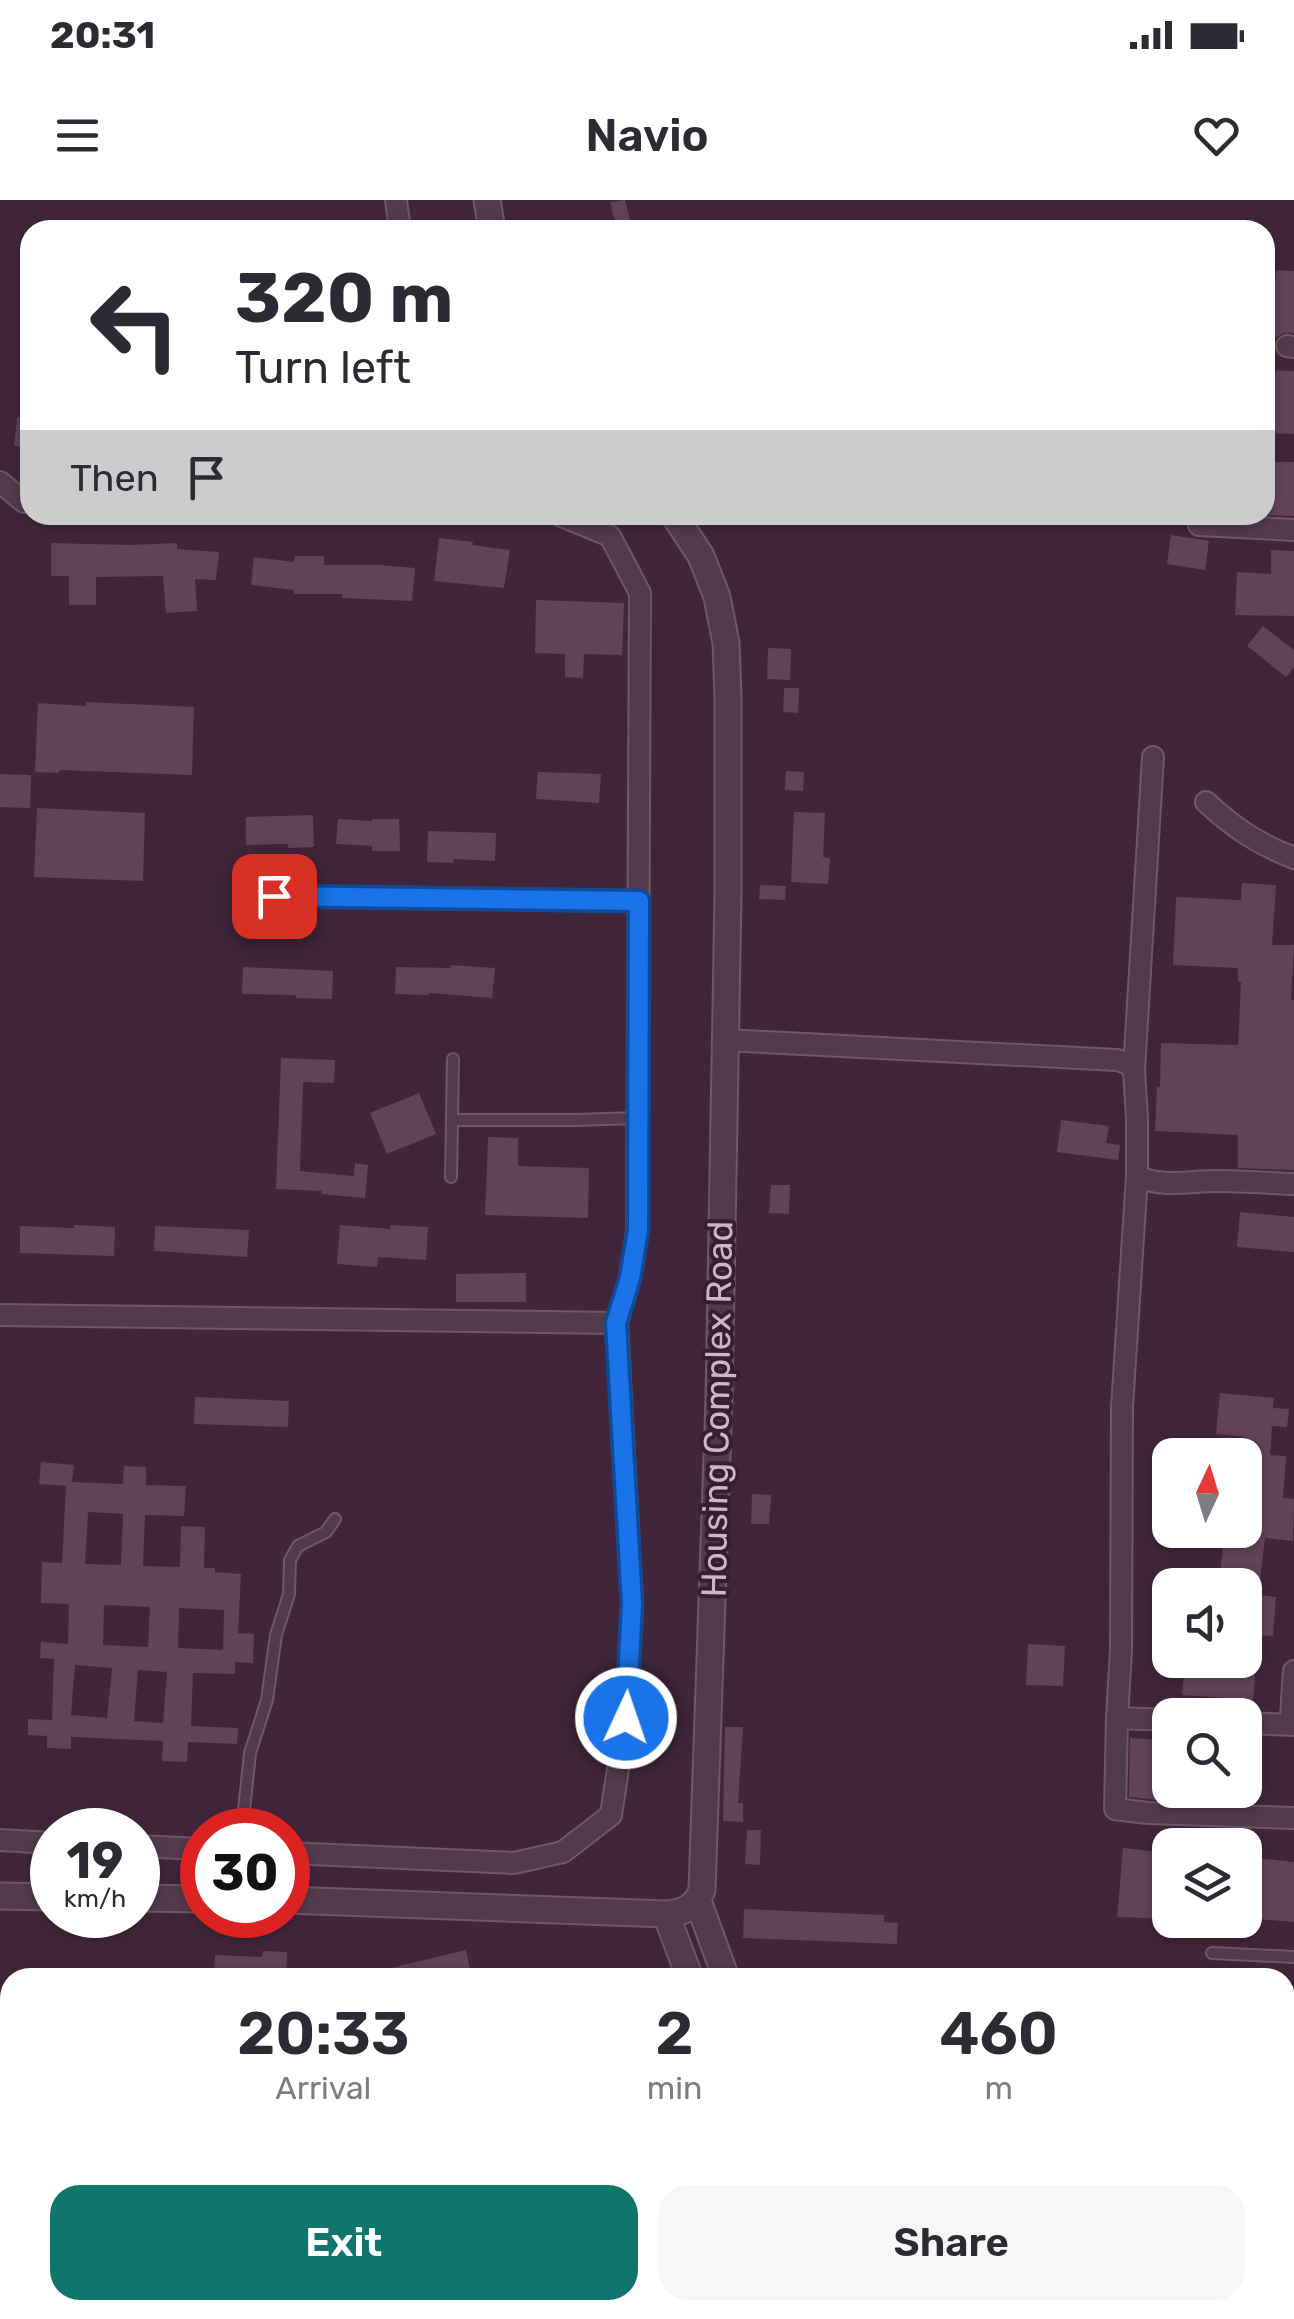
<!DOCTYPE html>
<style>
:root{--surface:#fff;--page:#f7f7f7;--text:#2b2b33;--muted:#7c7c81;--accent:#0f766e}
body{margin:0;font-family:Rubik,sans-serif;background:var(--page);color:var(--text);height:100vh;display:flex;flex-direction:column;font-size:38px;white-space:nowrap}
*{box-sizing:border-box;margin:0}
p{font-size:32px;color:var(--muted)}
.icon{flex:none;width:55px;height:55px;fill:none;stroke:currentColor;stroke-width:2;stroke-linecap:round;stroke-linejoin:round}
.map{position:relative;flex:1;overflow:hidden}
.sheet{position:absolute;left:0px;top:1768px;width:1295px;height:352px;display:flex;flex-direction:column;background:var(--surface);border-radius:30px 30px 0 0;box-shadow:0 2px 8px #0004}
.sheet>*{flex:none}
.guide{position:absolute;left:20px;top:20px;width:1255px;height:305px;border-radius:30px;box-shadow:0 2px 8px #0004;background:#fff;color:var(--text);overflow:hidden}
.needle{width:65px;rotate:4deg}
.tools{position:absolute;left:1152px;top:1238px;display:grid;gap:20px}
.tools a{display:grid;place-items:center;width:110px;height:110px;border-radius:20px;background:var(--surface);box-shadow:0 2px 8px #0004;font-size:50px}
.speed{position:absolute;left:30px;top:1608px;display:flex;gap:20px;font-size:50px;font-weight:700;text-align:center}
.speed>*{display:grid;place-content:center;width:130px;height:130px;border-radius:50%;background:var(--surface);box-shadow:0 2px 8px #0004;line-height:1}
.speed small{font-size:25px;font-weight:400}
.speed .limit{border:15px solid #d22;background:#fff;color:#111}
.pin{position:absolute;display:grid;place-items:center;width:85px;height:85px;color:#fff;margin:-42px;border-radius:20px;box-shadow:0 5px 15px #0006}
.me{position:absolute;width:110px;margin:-55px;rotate:3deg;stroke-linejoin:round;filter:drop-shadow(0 0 8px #0008)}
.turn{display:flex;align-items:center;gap:35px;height:210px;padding:0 50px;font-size:45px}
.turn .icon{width:130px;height:130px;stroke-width:2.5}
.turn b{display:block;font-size:70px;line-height:85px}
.then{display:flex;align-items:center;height:95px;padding:0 50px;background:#0003;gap:20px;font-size:38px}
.eta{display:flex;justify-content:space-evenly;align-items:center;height:170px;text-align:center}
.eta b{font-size:60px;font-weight:600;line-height:70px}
.primary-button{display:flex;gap:20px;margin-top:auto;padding:20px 50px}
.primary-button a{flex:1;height:115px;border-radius:30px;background:var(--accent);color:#fff;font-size:40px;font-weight:600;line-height:115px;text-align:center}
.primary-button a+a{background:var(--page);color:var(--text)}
.status{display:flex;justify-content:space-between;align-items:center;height:70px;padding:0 50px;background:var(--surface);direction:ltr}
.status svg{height:28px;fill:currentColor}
header{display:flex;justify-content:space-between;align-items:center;height:130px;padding:0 50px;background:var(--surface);font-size:45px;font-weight:600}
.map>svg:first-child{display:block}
</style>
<div class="status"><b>20:31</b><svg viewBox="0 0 49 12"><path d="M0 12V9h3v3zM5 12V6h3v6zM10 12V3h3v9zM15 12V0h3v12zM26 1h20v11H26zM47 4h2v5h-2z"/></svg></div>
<header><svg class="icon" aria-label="menu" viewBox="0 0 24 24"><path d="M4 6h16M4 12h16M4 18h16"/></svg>Navio<svg class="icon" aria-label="heart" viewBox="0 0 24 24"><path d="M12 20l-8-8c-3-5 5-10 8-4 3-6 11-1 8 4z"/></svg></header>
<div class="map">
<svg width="1294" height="2119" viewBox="0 0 1294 2119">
<rect width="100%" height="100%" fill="#41263b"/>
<path fill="#614259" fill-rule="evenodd" d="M625,0L632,28L617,30L610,2Z
M1276,70L1294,71V133H1283L1277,137L1270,136Z
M1265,170L1294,171V234L1265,233Z
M17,217L30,218V248L14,246Z
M1265,262H1294V316L1265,315Z
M1171,335L1209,341L1205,370L1167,364Z
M439,338L473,342L472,345L510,350L504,388L434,381Z
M51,343L130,345L177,343V349L219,352L216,380L195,379L197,411L166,413L163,376L96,377V405H69V376H51Z
M1271,350L1294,351V416L1235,415L1237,372L1271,374Z
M295,356H324V365H380L415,368L412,401L342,398V394H294V390L251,385L254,357L294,362Z
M536,400L624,403L622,455L584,454L583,478L565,477V454L535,453Z
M1263,426L1294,450V467L1286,477L1247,446Z
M768,448L791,449L790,480L767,479Z
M784,488H799L798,513L783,512Z
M86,502L194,507L192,575L59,570V573L35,572L38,503L86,506Z
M786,571L804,572L803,591L785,590Z
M538,572L601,574L599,603L536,599Z
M0,574L31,575L30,608L0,607Z
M37,608L145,613L143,681L34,677Z
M794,612L825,613L823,657L830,658L828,684L791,682Z
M313,615L314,647L288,648V644L246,645V617Z
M338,619L372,621V619H399L400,651H372V646L336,644Z
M428,631L496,633L495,661L454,659L453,663L427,662Z
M1242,683L1276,685L1272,745H1294L1291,800H1294V970L1238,968V935L1155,931L1157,887H1160L1161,843L1238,845L1241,782H1238V768L1173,765L1176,697L1241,700Z
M760,685L786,686L785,700L759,699Z
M451,765L495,768L492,798L429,793V795L395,794L396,767L450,768Z
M243,767L333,771L332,799L296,798V795L242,794Z
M281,858L335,860L334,883L303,882L300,971L354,976L355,963L368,965L365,998L321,994L322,991L276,989Z
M419,893L436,934L387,954L370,913Z
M1061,920L1109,926L1106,943L1120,945L1118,960L1057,952Z
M488,937L518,938V966L589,968L588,1018L485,1015Z
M771,985H790L789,1014L769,1013Z
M1240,1012L1294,1017V1052L1237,1047Z
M74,1025L115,1027L114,1056L20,1053V1026L74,1028Z
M340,1025L390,1029V1025L428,1027L426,1060L378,1057L377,1067L337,1064Z
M155,1026L249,1030L247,1057L154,1051Z
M526,1073V1102H456V1074Z
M1220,1193L1274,1198L1273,1208L1289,1209L1287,1227L1272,1226L1270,1255L1286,1256L1283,1298L1294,1299L1293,1341L1265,1338L1258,1395L1276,1397L1273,1436L1245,1434V1377L1220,1374L1223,1346L1245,1349V1237L1216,1234Z
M195,1197L289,1201L288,1227L194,1224Z
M41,1262L74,1265L72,1282L123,1284L124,1266L146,1267V1285L186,1286L184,1316L145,1315L143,1366L180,1367L181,1326L205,1327L204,1368H215V1372L241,1374L238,1433L254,1434L253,1463L235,1462V1474L193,1473L191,1526L238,1528L237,1544L188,1542L187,1562L162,1561L163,1541L71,1537V1549L47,1548V1536L28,1535V1519L52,1520L54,1459L40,1458L41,1442L68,1444L69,1404L41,1403L42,1362L62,1363L66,1286L39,1284ZM88,1312L123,1314L121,1365L85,1364ZM104,1405L150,1407L148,1447L103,1445ZM179,1408L224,1410L223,1450L178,1448ZM75,1465L112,1468L107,1518L71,1515ZM138,1470L167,1472L163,1523L134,1521Z
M752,1294L771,1295L769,1324H751Z
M1028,1444L1065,1446L1063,1486L1026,1485Z
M1185,1460L1256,1464L1253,1500L1182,1495Z
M725,1527H743L738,1603H743V1622L723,1621Z
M1130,1538L1165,1540L1160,1600L1129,1597Z
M747,1630H761L760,1665L745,1664Z
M1123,1648L1170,1653V1719L1117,1717Z
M1245,1657L1294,1662V1722L1245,1718Z
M744,1709L884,1715V1722L898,1723L897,1744L743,1738Z
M466,1750L472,1778H375L374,1772Z
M263,1751L287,1752L286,1778H227V1773L214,1772L215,1755L262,1757Z"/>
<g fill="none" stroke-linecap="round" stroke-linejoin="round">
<g stroke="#6e5868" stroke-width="14">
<path id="service" d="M452,920H575L637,918
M451,977L453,859
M242,1630L250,1553L267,1500L276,1435L289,1394L290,1360L298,1346L326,1332L335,1319
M1212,1753L1294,1757"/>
</g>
<g stroke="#6e5868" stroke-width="24">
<path id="minor" d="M396,0L400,30
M1287,146L1294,147
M0,282L24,302H30
M1199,325L1294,330
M1206,602C1234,628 1258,644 1294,658
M274,696L639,701
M725,840L1117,860L1127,863L1134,870L1137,919V976C1160,988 1190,981 1215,981C1241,981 1268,983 1294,984
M1134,870L1153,557
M0,1115L617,1123
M1294,1471L1291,1516L1294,1520
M1117,1518L1121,1450L1122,1207L1137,976
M1170,1520L1117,1518L1115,1609L1148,1613L1294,1618
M1245,1523L1294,1525
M0,1640L52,1643
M138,1646L202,1649
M288,1653L514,1663L563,1652L611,1615L626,1517L632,1403L617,1123L630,1078L637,1031L640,393L610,336L559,315
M440,2110L443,2119
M1077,2110L1080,2119
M129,2119L141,2110"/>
</g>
<g stroke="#6e5868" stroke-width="29">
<path id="tertiary" d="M487,0L492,30
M0,1696L52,1697
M138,1698L202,1699
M288,1700L666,1714C683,1713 696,1707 702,1690L719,1199L728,695V497L726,443L717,397L701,356L674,315
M698,1701L726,1778
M666,1714L690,1778
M816,2110L819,2119
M844,2110L848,2119"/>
</g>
<use href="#service" stroke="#513b4b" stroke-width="10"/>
<use href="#minor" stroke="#513b4b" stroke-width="20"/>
<use href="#tertiary" stroke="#513b4b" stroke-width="25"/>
</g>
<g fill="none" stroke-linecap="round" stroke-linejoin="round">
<g stroke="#114b97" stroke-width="25">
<path id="route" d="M274,696L639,701L638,1030L630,1078L616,1123L632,1404L626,1518"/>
</g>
<use href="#route" stroke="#1a73e8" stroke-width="18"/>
</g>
<g text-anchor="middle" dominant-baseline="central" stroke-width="8" stroke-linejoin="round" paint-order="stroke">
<g font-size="35" fill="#cbb7c5" stroke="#361f30">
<text transform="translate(717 1209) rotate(-89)">Housing Complex Road</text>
</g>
</g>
</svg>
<div class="tools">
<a><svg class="needle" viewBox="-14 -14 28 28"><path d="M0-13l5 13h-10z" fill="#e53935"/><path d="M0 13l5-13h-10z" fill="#7c7c81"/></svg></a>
<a><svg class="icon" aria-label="sound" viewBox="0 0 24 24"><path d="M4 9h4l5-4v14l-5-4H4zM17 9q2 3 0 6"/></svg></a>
<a><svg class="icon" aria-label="search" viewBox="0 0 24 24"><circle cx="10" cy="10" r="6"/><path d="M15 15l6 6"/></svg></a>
<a><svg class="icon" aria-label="layers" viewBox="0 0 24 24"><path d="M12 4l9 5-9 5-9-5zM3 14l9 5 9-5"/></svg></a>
</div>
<div class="speed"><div>19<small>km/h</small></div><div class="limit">30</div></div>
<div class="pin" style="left:274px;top:696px;background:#d93025"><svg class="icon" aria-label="arrive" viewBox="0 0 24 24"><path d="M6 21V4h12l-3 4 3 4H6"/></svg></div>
<svg class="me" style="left:626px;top:1518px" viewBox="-20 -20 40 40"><circle r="17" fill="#1a73e8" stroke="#fff" stroke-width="3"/><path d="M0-11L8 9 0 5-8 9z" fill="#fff"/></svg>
<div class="guide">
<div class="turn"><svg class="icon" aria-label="left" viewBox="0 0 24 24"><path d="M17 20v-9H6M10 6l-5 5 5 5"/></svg><div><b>320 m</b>Turn left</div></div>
<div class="then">Then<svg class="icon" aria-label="arrive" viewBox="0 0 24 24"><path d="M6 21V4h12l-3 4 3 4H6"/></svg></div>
</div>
<section class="sheet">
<div class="eta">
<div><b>20:33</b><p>Arrival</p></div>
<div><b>2</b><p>min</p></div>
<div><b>460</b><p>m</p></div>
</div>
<div class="primary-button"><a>Exit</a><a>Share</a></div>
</section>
</div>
